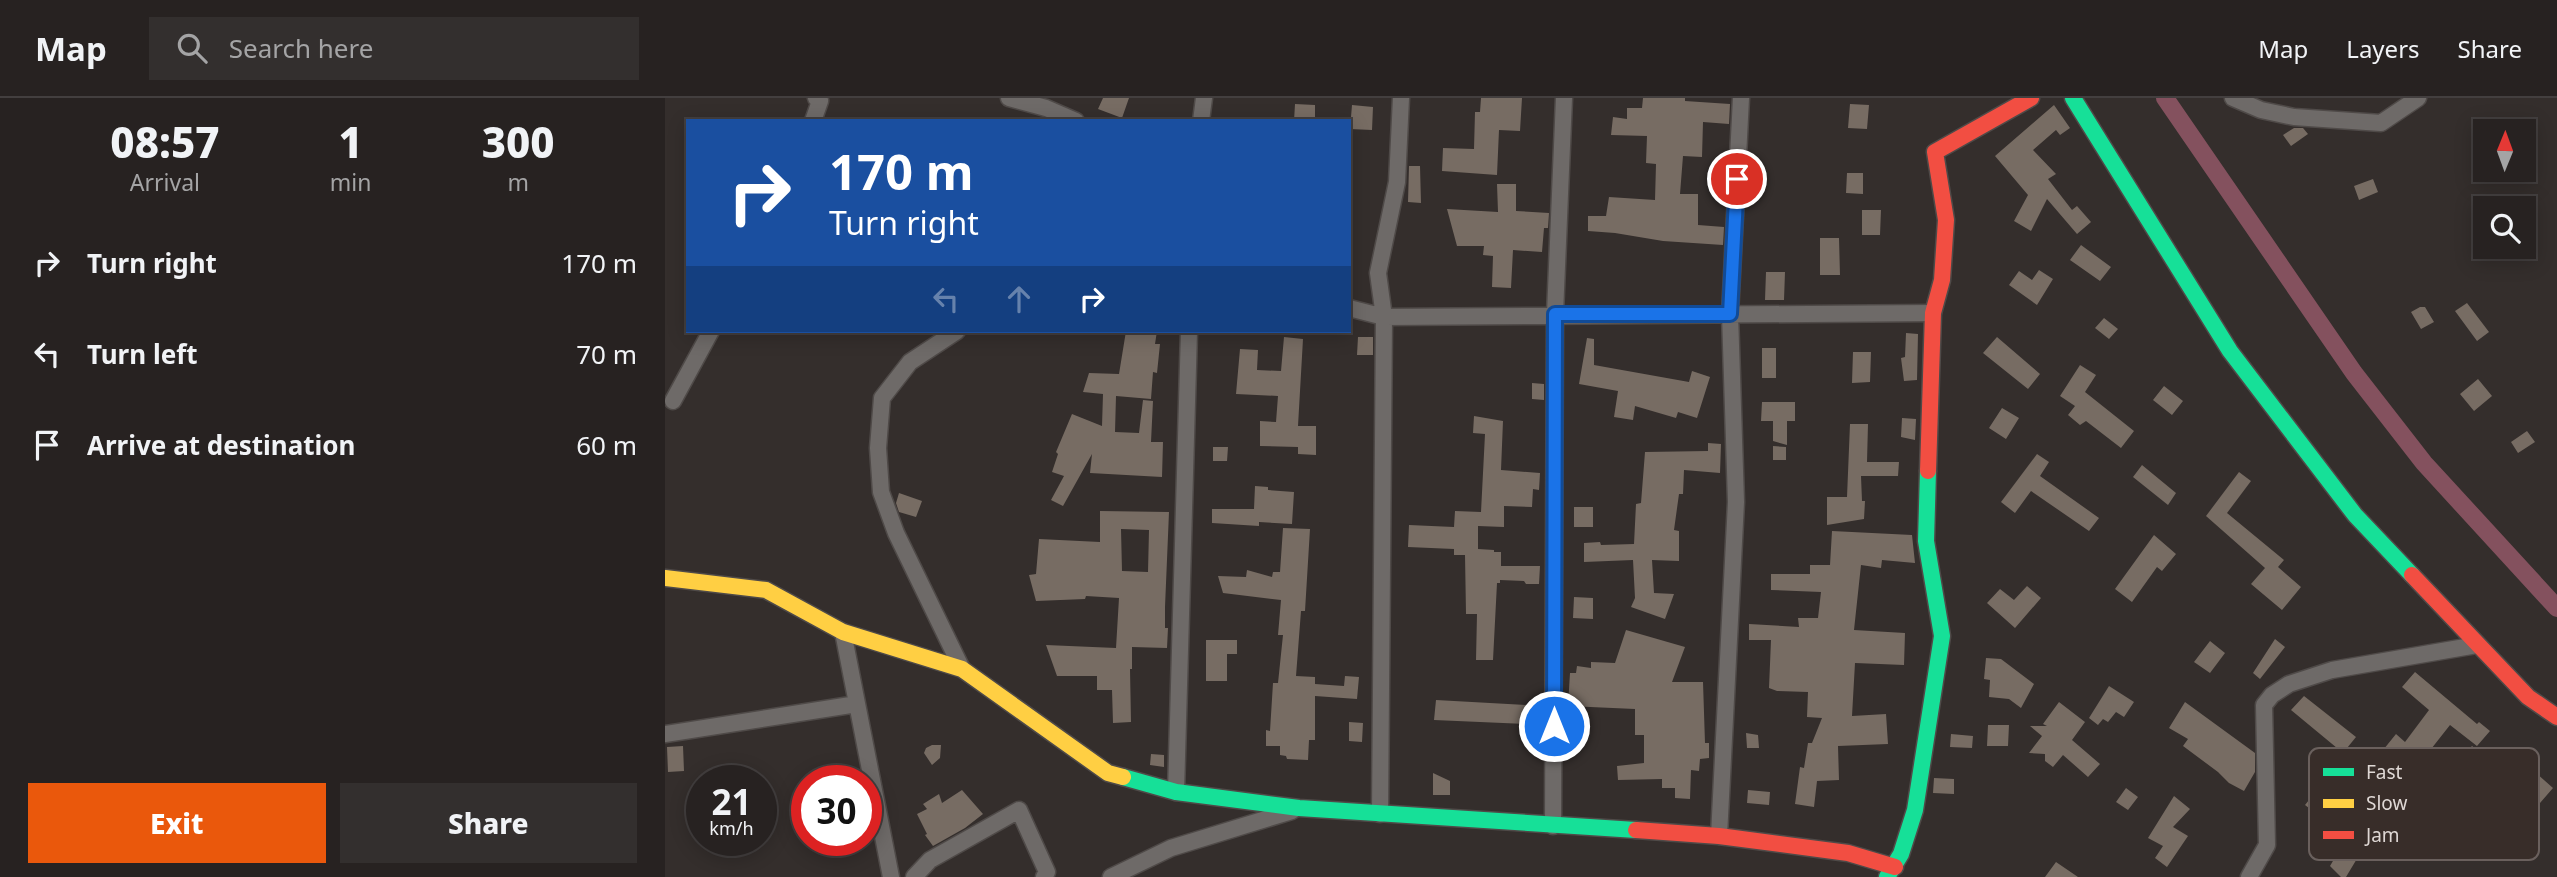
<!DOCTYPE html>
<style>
:root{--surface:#272221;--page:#332f2e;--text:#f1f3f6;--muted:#a4a4a5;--line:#433f3f;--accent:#ea580c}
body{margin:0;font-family:"Noto Sans",sans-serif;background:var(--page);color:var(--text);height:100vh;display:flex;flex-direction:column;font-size:26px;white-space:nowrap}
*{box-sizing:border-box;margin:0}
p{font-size:23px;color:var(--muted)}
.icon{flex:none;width:38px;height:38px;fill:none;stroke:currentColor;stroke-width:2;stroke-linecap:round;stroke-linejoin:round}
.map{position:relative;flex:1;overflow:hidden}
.details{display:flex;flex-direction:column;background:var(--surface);width:665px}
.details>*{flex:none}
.banner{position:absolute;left:21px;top:21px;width:665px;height:214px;border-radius:0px;box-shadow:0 4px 18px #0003,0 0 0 2px var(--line);background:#1a4fa0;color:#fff;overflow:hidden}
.needle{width:46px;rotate:1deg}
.controls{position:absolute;left:1808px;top:21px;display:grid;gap:14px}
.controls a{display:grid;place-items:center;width:63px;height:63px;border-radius:0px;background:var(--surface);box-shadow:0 4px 18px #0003,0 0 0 2px var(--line);font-size:35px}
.speed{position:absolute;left:21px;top:667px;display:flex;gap:14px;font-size:35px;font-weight:700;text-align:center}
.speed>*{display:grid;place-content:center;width:91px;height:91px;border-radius:50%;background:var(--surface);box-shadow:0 4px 18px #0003,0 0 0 2px var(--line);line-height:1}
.speed small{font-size:18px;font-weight:400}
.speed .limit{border:10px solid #d22;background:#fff;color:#111}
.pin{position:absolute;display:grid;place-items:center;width:60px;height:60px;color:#fff;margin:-30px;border:4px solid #fff;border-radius:50%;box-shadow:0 2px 7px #0007}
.me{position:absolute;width:77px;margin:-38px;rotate:0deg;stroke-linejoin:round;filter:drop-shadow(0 0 5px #0008)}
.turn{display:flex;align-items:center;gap:24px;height:147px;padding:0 28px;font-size:32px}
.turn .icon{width:91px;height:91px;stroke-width:2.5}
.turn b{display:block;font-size:49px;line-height:60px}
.lanes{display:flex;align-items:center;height:66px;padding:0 28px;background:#0003;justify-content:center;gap:35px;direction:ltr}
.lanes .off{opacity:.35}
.eta{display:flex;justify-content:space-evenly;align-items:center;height:119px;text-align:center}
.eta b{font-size:42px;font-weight:800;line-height:49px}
.button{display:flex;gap:14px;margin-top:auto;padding:14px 28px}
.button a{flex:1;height:80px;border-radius:0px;background:var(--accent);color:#fff;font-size:28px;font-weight:800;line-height:80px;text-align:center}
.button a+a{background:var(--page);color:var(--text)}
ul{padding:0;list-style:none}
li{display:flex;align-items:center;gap:21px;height:91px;padding:0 28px}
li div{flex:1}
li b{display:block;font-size:26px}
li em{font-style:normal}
header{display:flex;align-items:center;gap:42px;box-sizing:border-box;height:98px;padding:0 35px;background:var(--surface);border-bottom:2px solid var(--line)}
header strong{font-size:33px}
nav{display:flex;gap:38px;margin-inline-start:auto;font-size:24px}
.search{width:490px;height:63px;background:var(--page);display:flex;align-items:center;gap:18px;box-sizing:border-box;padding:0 24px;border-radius:0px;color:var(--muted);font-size:26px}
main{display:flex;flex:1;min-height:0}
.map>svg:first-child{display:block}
</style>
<header>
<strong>Map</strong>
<div class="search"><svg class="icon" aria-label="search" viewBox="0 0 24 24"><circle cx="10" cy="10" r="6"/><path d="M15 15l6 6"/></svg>Search here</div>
<nav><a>Map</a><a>Layers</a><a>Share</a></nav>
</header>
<main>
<section class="details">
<div class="eta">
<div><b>08:57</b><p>Arrival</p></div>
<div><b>1</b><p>min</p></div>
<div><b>300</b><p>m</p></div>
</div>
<ul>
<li><svg class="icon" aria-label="right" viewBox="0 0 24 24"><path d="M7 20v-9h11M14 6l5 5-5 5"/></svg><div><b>Turn right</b></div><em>170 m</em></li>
<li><svg class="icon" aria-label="left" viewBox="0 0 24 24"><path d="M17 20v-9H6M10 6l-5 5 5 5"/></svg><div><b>Turn left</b></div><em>70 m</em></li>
<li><svg class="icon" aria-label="arrive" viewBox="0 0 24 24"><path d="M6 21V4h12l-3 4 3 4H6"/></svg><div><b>Arrive at destination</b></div><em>60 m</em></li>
</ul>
<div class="button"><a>Exit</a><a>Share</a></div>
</section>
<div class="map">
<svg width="1892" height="779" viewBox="0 0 1892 779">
<rect width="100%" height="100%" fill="#342e2c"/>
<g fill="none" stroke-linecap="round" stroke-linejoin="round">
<path stroke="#84515e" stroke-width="18" d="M1500,0L1689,275L1759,365L1892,510"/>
</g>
<path fill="#776c63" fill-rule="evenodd" d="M438,0H464L457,20L433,11Z
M816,0H857L855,33L834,32L832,77L777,73L778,50L809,51L810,14H815Z
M978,0H1020V3L1065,6L1064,26L1038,24L1037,59L1018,58L1015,96H1033V127L1059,129L1058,147L998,143L950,135L923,133V118H941L944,99L990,102L991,66L981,65L982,38L946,37L948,19L962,21V10H977Z
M630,6L650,7V23H629Z
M1185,6L1204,7L1202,31L1183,30Z
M687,7L708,9L707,32L685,31Z
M1389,7L1405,30L1395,37L1391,32L1368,52L1391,76L1383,81L1407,112L1412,108L1426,124L1412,136L1382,101L1366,133L1349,123L1363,97L1330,58Z
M1629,30H1638L1643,36L1626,48L1618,37Z
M744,68H755L756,105L743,104Z
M1182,75H1198V96L1181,95Z
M1708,81L1713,94L1694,102L1689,88Z
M832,86H851V113L884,115L883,130H879L877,154L848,152L846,190L827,189L828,158L818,157L819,148H792L782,111L833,114Z
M1197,112H1216L1215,137H1197Z
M1155,140H1174L1175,177H1155Z
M1416,147L1446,169L1435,183L1405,162Z
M1374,172L1388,181L1372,207L1344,187L1354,173L1367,182Z
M1101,174H1120L1119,202H1100Z
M1802,205L1824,234L1812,243L1790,213Z
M1755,209H1760L1769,224L1756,231L1746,214Z
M1439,220L1453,231L1444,241L1430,230Z
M461,233H492L490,246H495L492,275L488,274L486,301L451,298L450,334L474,335L478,302L488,303L486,344H498L497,379L425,375L427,356L398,408L386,402L399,378L387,374L393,356L391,354L407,316L437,328L438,296L418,294L424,275L454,276Z
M1241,235L1253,236L1252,282L1239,283L1236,260L1240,259Z
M619,239L638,241L633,328H651V357L633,356V349L595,348V323L611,324L613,298L571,296L575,251L593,252L592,272L616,273Z
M693,239H708V257H692Z
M1332,239L1375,276L1363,291L1318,255Z
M922,240L929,241V267L1024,284L1027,273L1045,279L1032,320L1013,314L1011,320L970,308L968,322L949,319L953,293L914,286Z
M1097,250H1111V280H1097Z
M1188,254H1206L1205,284L1187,285Z
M1415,267L1431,277L1420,294L1469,333L1456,350L1421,323L1415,327L1403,317L1410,308L1395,298Z
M1813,281L1827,298L1809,313L1795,296Z
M867,285L879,286V302L867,301Z
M1499,288L1518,303L1507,317L1488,302Z
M1097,304H1130V323H1122V347L1108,343V323H1096Z
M1337,310L1354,320L1341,341L1324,330Z
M809,318L838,323L836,372L875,375L874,392L868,391L867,409L839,408V429L813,428V451L829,452V454H836V468H875L874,486H861L859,483L835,482V485H832L828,562H811L812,516H801L800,457H789V451L743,449L744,427L789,429L790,413L816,414L820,336L808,335Z
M1237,320L1251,321L1250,342L1236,339Z
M1185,326H1203L1202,364H1234L1233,378H1196L1197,403H1200L1199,421L1162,427V399H1182Z
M1862,333L1870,344L1853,355L1846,344Z
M1043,345L1056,346L1055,375L1019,372L1018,396H1014L1009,432L1014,433V463L987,462L989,495L1009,496L1000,521L966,509L970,500L968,462L919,464V445L935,444L936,447L969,446L971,406L976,405L980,354L1043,353Z
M1108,348L1121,349V362H1108Z
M548,349H563L562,363H548Z
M1372,356L1384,364L1375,378L1434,420L1424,433L1366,393L1350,415L1336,404Z
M1477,367L1511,395L1503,407L1468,379Z
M1574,374L1586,383L1562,415L1619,462L1613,469L1636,489L1617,512L1586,486L1600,470L1541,418Z
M590,388L603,389V392L629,394L627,426L594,424V428L547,425V411H589Z
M234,395L257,403L251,419L234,414L231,405Z
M909,409H928V429H909Z
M435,413L504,414L500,509V530H503L502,550L467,549V571H465L466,624L448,625L447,592H432V578H392L381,547L451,550L454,500L421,498L420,501L371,503L364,477L371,476L374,441L435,444ZM456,431L484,432L483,474L457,473Z
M618,430L645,431L640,513H636L631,578L650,579V586L679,588L680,578L694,579L692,601L650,598V642H644L643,662L622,661L621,658L615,657V648H601V632L605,633L608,585H613L618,537H613L616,502L558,495L553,478L581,479L582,472L607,479L608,474H615Z
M1167,433L1247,437L1250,465L1217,462L1216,470L1196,467L1189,532L1240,535L1239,567L1190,565L1187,618L1221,616L1223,646L1173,648L1174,682L1152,683L1149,709L1130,706L1135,669L1139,670L1143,645H1147L1157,620L1142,619L1143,594L1112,593L1104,590L1106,542H1084V526L1134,529L1133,520H1153L1156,494L1106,492V476H1145V467H1165Z
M1489,437L1511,456L1497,473L1492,469L1467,504L1450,491Z
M1362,488L1376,500L1350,530L1322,505L1335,491L1349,502Z
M909,499L928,500V521L908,520Z
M961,532L1020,549L1007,584H1038L1040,645H1044V660L1035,661L1034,673L1026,672L1025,701L1010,700V690H997V681L953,682L952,668L979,665V637H970V611L903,608L905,575H911L912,568L926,570V564L950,565Z
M1610,541L1620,549L1595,581L1588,575Z
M541,542H572V556H562V583H541Z
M1545,543L1560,555L1545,575L1529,564Z
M1321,560L1336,561L1369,586L1356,610L1344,601L1324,599L1325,582L1319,581Z
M1750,574L1812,626L1814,624L1825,633L1812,648L1785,627L1759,660L1755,657L1738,678L1729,671L1717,684L1702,672L1731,636L1740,644L1764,612L1737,589Z
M1444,588L1469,604L1459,619L1451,614L1443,624L1438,621L1433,627L1424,620Z
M1639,598L1691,639L1678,655L1626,612Z
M771,602L863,607L862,626L769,622Z
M1394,604L1420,624L1407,642L1435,666L1423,679L1398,657L1388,669L1380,663V656L1364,655L1377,638L1365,628H1382L1378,626Z
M1520,604L1590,655V674L1579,693L1564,685L1553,674L1518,648L1523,641L1504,630Z
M684,624L698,625L697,644L684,643Z
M1323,627H1344L1343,648H1322Z
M1081,635L1093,637L1094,650H1082Z
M1286,636L1308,638L1307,650L1285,649Z
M267,647H276L275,660L267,667L259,655L261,650Z
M18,648L19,673L3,674L2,649Z
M1807,648L1830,668L1838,659L1840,662L1847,654L1888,690L1875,705L1841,676L1829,689L1797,659Z
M486,656L499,657V669L485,667Z
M768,675L785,683V697H768Z
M1269,680L1289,681V696L1268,695Z
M1461,690L1473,699L1463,712L1451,704Z
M297,692L318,716L300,730L268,748L260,737L262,736L252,716L262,711L258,706L274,696L277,705Z
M1083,692L1105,694L1104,707L1082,705Z
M1648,697L1676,719L1674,721L1705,739L1681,779H1676L1665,768L1682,739L1640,707Z
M1509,698L1525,711L1508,729L1523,738L1502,769L1490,760L1498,748L1483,740Z
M1391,764L1413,779H1380Z"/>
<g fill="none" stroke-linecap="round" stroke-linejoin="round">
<g stroke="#4f4a48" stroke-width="19">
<path id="street" d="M344,0L381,10L411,23
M1568,0L1596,12L1629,19L1716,25L1753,0
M148,23L155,3L151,0
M536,23L539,0
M684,210L719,219L1268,215
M292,233L245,264L217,300L213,350L216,394L231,435L297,571
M8,303L46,233
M178,534L226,779
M0,636L192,606
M511,694L524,233
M715,716L719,219L713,175L732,84L736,0
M888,728L890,216L899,0
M1054,738L1071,404L1065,216L1076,0
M249,779L265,762L354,712L382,774L379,779
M446,779L506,750L627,713
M1584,779L1602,747L1599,607L1607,597L1624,586L1667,572L1812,547"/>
</g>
<g stroke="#4f4a48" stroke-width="19">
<path id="fast" d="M1408,0L1565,253L1690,417L1747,477
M458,679L511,694L634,710L971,732
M1222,779L1236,756L1250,712L1277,538L1261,443L1263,373"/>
</g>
<g stroke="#4f4a48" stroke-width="19">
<path id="slow" d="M0,480L101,492L178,534L297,571L443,675L458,679"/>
</g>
<g stroke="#4f4a48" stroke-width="19">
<path id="jam" d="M1263,373L1268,215L1277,182L1281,122L1270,54L1366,0
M1747,477L1863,599L1892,619
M971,732L1054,738L1183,755L1230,769"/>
</g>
<use href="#street" stroke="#6e6a68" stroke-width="16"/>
<use href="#fast" stroke="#16e098" stroke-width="16"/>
<use href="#slow" stroke="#ffcf43" stroke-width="16"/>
<use href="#jam" stroke="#f24e42" stroke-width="16"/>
</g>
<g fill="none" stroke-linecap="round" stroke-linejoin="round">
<g stroke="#114b97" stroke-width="18">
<path id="route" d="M889,628L890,216H1065L1072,81"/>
</g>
<use href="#route" stroke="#1a73e8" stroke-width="12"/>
</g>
<rect x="1644" y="650" width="230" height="112" rx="10" fill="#382d29" stroke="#6a605d" stroke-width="2"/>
<rect x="1658" y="670" width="31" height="8" fill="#16e098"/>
<rect x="1658" y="701" width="31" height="9" fill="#ffcf43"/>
<rect x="1658" y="733" width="31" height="8" fill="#f24e42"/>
<g font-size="19" fill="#dfd8d5">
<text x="1701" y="681">Fast</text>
<text x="1701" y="712">Slow</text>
<text x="1701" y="744">Jam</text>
</g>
</svg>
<div class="controls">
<a><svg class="needle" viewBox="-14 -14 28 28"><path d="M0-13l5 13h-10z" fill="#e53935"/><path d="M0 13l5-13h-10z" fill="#a4a4a5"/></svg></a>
<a><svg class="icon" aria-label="search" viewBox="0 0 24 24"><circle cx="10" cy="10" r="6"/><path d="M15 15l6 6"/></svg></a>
</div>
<div class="speed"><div>21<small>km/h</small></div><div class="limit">30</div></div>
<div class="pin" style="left:1072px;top:81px;background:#d93025"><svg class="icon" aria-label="arrive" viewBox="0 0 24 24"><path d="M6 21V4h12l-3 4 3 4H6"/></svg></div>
<svg class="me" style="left:889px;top:628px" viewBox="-20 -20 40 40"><circle r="17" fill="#1a73e8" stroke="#fff" stroke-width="3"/><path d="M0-11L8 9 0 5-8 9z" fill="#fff"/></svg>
<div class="banner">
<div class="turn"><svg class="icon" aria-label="right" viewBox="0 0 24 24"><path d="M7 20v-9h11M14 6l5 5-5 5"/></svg><div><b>170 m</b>Turn right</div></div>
<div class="lanes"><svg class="icon off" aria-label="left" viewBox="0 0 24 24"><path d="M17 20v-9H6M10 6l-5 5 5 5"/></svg><svg class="icon off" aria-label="ahead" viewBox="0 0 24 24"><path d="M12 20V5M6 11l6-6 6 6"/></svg><svg class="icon" aria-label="right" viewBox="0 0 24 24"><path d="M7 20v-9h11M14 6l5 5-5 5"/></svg></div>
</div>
</div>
</main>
